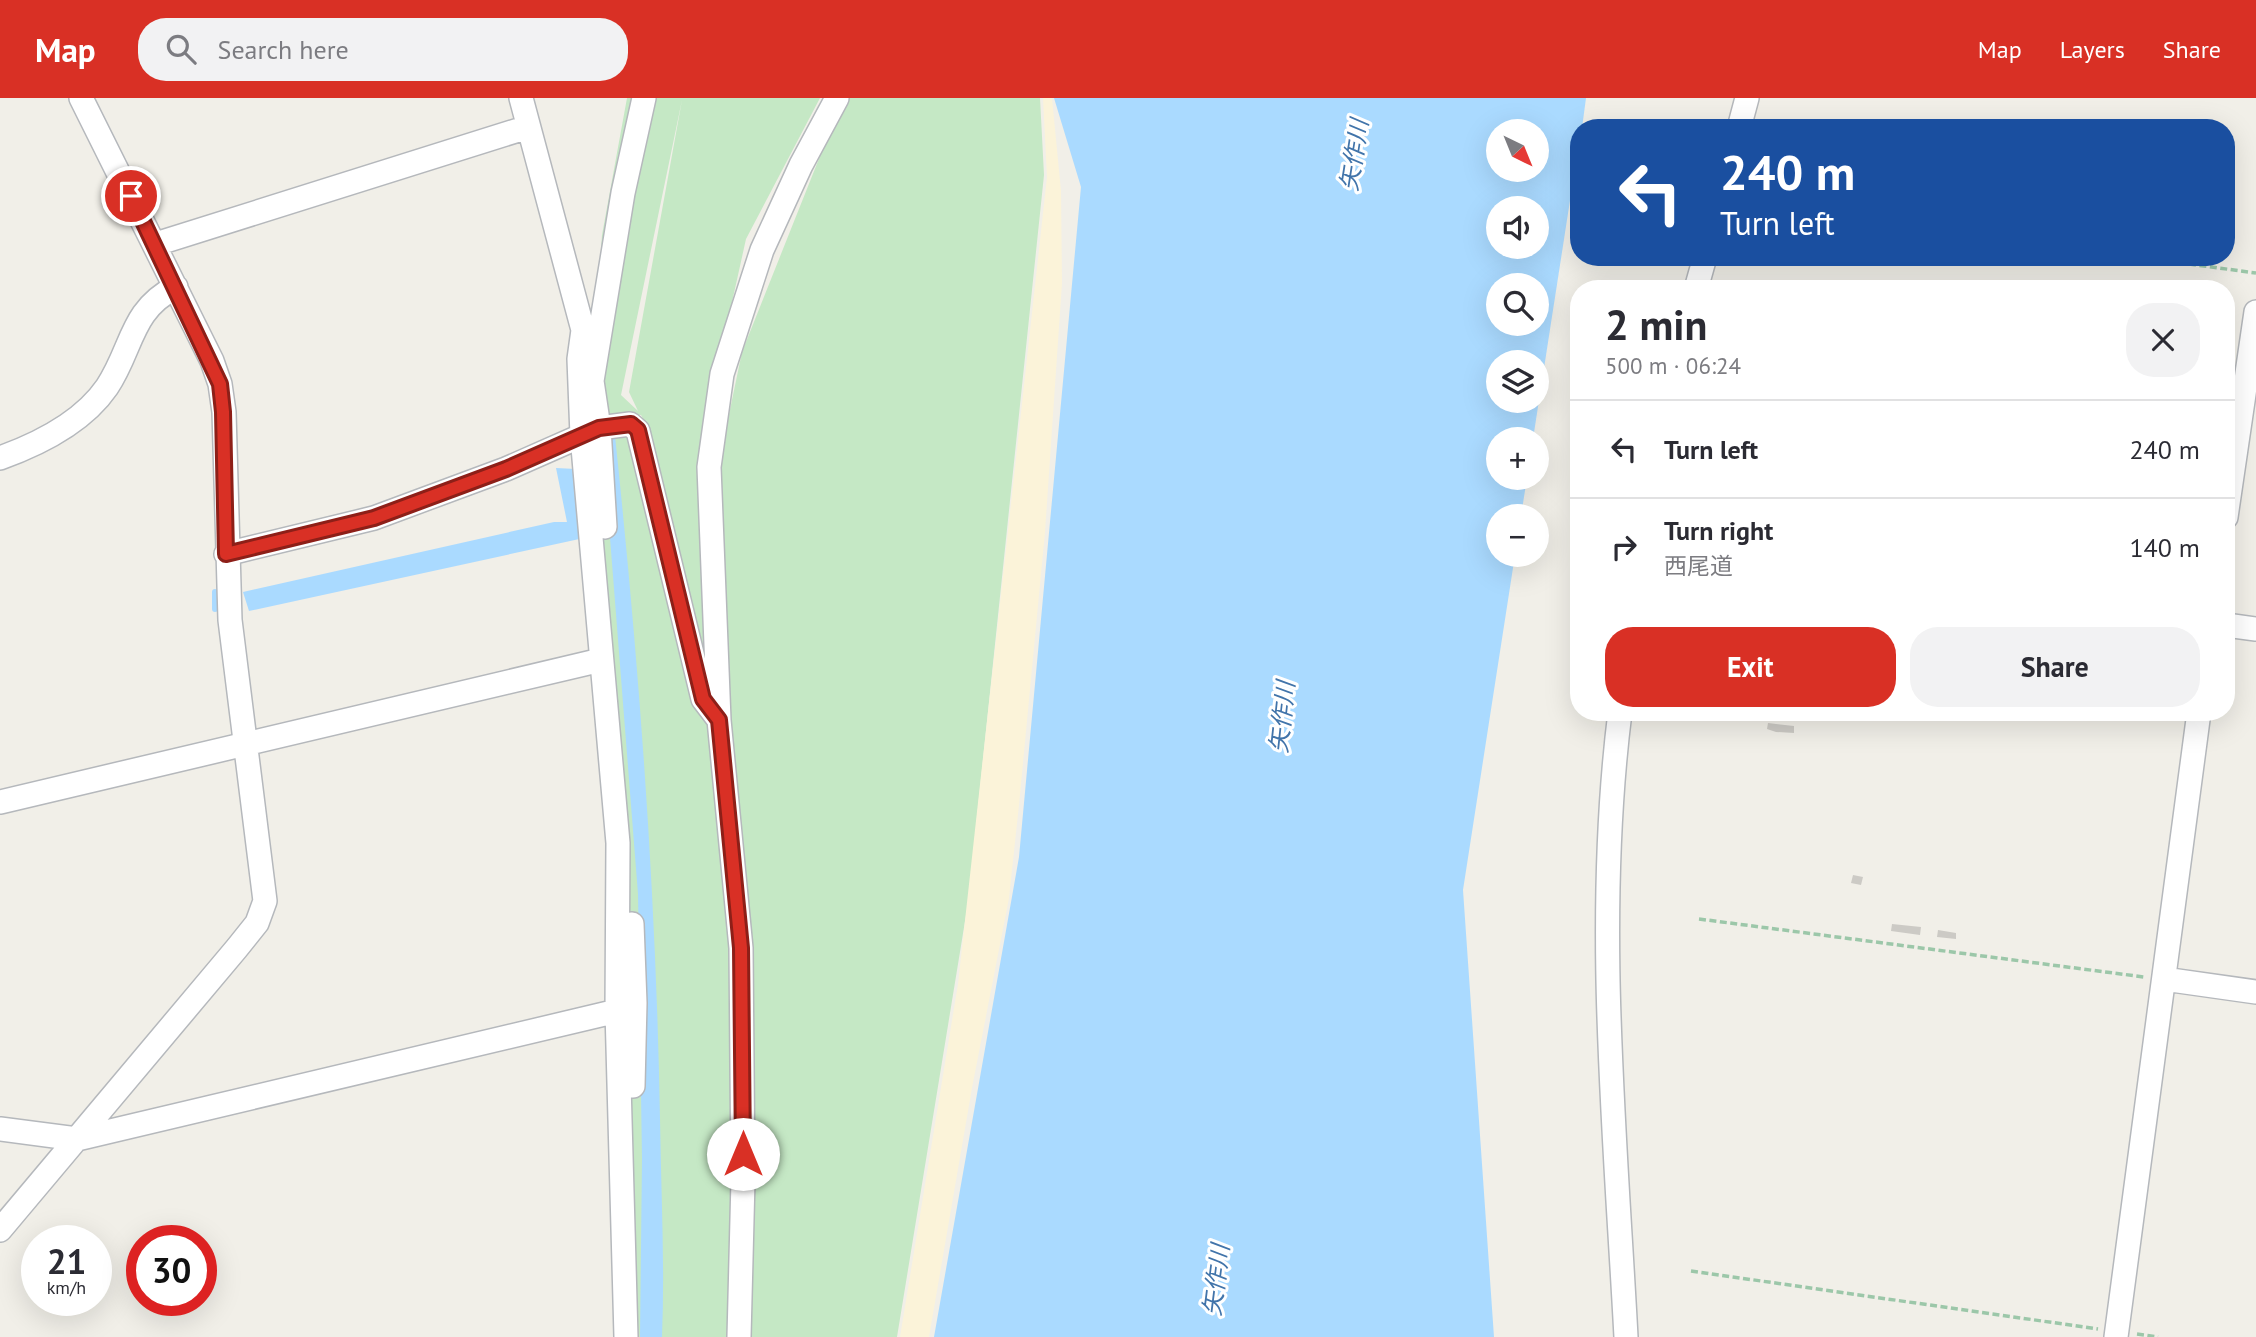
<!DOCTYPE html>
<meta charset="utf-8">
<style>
:root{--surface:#fff;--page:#f2f2f3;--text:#2b2b33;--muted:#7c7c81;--line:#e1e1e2;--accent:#d93025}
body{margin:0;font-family:"PT Sans","Noto Sans JP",sans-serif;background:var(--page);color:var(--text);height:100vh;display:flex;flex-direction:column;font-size:26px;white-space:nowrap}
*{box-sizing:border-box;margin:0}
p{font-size:23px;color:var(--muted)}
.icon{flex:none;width:38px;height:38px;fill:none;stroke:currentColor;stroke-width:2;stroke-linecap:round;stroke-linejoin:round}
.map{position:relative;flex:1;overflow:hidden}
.details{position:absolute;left:1570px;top:182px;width:665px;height:441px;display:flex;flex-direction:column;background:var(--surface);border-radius:28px;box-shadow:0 7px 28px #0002}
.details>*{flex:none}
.guide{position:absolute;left:1570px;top:21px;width:665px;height:147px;border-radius:28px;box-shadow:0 7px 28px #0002;background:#1a4fa0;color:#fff;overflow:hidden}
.needle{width:46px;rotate:137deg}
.tools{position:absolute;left:1486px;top:21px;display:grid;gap:14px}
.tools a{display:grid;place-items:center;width:63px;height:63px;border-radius:50%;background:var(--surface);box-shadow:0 7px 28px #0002;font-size:35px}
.speed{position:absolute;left:21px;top:1127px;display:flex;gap:14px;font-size:35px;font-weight:700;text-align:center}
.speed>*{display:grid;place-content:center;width:91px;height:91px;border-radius:50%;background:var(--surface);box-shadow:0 7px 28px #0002;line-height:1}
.speed small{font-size:18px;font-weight:400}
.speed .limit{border:10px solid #d22;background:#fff;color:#111}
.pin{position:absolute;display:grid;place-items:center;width:60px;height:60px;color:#fff;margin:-30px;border:4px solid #fff;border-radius:50%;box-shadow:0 2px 7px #0007}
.me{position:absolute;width:77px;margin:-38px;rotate:0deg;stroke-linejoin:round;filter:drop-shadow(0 0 5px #0008)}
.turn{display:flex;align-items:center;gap:24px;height:147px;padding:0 35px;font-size:32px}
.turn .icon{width:91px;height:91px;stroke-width:2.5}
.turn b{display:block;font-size:49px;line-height:60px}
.round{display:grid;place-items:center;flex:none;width:74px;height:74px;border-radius:28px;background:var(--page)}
.overview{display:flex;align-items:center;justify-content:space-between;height:119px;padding:0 35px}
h1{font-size:42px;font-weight:600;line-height:52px}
.button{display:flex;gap:14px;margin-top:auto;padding:14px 35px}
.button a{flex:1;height:80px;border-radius:28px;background:var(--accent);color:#fff;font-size:28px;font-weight:600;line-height:80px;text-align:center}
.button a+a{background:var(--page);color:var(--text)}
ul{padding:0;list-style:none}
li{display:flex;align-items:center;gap:21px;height:98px;padding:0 35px;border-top:2px solid var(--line)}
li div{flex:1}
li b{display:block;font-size:26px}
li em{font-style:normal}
header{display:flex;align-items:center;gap:42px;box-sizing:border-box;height:98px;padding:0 35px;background:var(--accent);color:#fff}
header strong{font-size:33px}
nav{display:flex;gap:38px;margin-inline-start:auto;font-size:24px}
.search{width:490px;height:63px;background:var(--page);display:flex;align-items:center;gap:18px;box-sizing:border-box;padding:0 24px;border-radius:28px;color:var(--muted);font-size:26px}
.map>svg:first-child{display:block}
</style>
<header>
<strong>Map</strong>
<div class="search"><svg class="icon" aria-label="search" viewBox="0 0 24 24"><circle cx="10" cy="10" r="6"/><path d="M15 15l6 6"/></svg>Search here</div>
<nav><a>Map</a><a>Layers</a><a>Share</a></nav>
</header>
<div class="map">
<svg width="2256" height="1239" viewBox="0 0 2256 1239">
<rect width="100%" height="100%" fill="#f1efe8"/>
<path fill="#c5e8c5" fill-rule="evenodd" d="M627,0H820L746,141L699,353L706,588L650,334L641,317L589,319L602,137ZM682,2L629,294L638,313L621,297Z
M847,0H1040L1044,77L968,805L897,1239H745L730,617L718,369L742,254L832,28Z
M626,334L713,632L727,807L734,999L728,1239H628L597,335Z"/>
<path fill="#fbf3d9" d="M1043,0H1052L1061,93L1062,185L1045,434L1019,707L1009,800L972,990L929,1239H900L958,886L1047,79Z"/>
<path fill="#aadaff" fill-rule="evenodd" d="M1054,0H1586L1582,30H1578V51L1533,341H1498V380H1527L1521,418H1498V457H1515L1463,792L1494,1239H934L1019,759L1081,89ZM1498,33H1536V72H1498ZM1498,110H1536V149H1498ZM1498,187H1536V226H1498ZM1498,264H1536V303H1498Z
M602,338H615C639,565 656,793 660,1021C661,1094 665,1166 662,1239H640L642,1061L638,796Z
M556,370L576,371L584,440L249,513L243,494L554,424H567Z"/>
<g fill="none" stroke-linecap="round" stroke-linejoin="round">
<path stroke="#aadaff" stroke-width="6" d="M215,494V511"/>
</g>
<path fill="#cccac5" d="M1768,625L1794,628V635L1776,634L1767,631Z
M1853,777L1863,779L1861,787L1851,785Z
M1892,826L1921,829L1920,837L1891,833Z
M1938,832L1956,835V841L1937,839Z"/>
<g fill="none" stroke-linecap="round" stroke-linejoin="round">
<g stroke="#b5b8bc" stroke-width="26">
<path id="minor" d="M521,0L583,232L579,261L582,338L618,745L617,913L626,1239
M1739,30L1747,0
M156,146L528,29
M1696,191L1705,159
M0,360C39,346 83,324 107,289C133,250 130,212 176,189
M2226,419L2256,214
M605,429L599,330L592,283L623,95L644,0
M226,456L374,420L506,371L599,330L630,326L638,333L703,601L719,622
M2226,527L2256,531
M1620,614C1594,821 1615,1032 1626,1239
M0,704L601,562
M632,826L635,905L633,988
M2164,881L2256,894
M0,1031L77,1041L617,913
M0,1132L237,850L257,825L265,803L230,522L224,314L220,286L212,263L81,0
M739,1239L743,1082L741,850L719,622L709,369L722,276L762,152L801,67L837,0
M2116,1239L2199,614"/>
</g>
<path stroke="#9cc7a9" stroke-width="3.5" stroke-dasharray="7 3.5" stroke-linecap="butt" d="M2137,159L2256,175
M1699,821L2144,879
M1691,1173L2098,1231
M2137,1236L2158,1239"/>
<use href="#minor" stroke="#fff" stroke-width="23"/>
</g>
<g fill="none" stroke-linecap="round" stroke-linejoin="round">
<g stroke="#8d1f18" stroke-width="18">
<path id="route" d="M131,98L220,286L223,314L226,456L374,420L506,371L599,330L631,326L638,332L703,601L719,622L741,850L743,1056"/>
</g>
<use href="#route" stroke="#d93025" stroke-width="12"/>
</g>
<g text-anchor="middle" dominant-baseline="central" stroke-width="6" stroke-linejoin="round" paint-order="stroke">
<g font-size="24" font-style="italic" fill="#4174aa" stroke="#fff">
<text transform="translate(1354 57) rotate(-81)">矢作川</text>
<text transform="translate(1282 619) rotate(-84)">矢作川</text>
<text transform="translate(1216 1182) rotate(-83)">矢作川</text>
</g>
</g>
</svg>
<div class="tools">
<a><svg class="needle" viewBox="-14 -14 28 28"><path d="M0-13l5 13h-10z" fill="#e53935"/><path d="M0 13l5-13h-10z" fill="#7c7c81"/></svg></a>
<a><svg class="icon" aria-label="sound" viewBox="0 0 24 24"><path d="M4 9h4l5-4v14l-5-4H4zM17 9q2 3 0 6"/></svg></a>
<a><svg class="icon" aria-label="search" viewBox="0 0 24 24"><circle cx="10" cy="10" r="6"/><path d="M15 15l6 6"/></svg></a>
<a><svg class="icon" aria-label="layers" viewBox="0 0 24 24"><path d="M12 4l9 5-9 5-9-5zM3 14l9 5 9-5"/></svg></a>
<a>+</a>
<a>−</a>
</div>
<div class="speed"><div>21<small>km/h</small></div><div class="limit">30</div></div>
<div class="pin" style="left:131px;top:98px;background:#d93025"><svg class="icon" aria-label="arrive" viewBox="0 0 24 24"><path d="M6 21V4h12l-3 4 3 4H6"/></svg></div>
<svg class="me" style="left:743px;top:1056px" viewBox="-20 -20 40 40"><circle r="19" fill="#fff"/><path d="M0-13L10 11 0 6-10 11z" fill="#d93025"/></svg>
<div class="guide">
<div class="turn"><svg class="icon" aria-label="left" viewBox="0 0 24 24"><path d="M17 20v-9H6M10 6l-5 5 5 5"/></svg><div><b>240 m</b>Turn left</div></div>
</div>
<section class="details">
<div class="overview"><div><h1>2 min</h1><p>500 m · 06:24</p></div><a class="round"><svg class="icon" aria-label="close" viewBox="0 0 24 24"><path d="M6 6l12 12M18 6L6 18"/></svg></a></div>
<ul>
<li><svg class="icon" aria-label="left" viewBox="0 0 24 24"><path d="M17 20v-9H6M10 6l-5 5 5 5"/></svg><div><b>Turn left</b></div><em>240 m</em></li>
<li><svg class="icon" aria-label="right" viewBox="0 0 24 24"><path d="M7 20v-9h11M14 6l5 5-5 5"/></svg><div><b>Turn right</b><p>西尾道</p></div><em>140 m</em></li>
</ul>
<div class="button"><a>Exit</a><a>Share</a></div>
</section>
</div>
